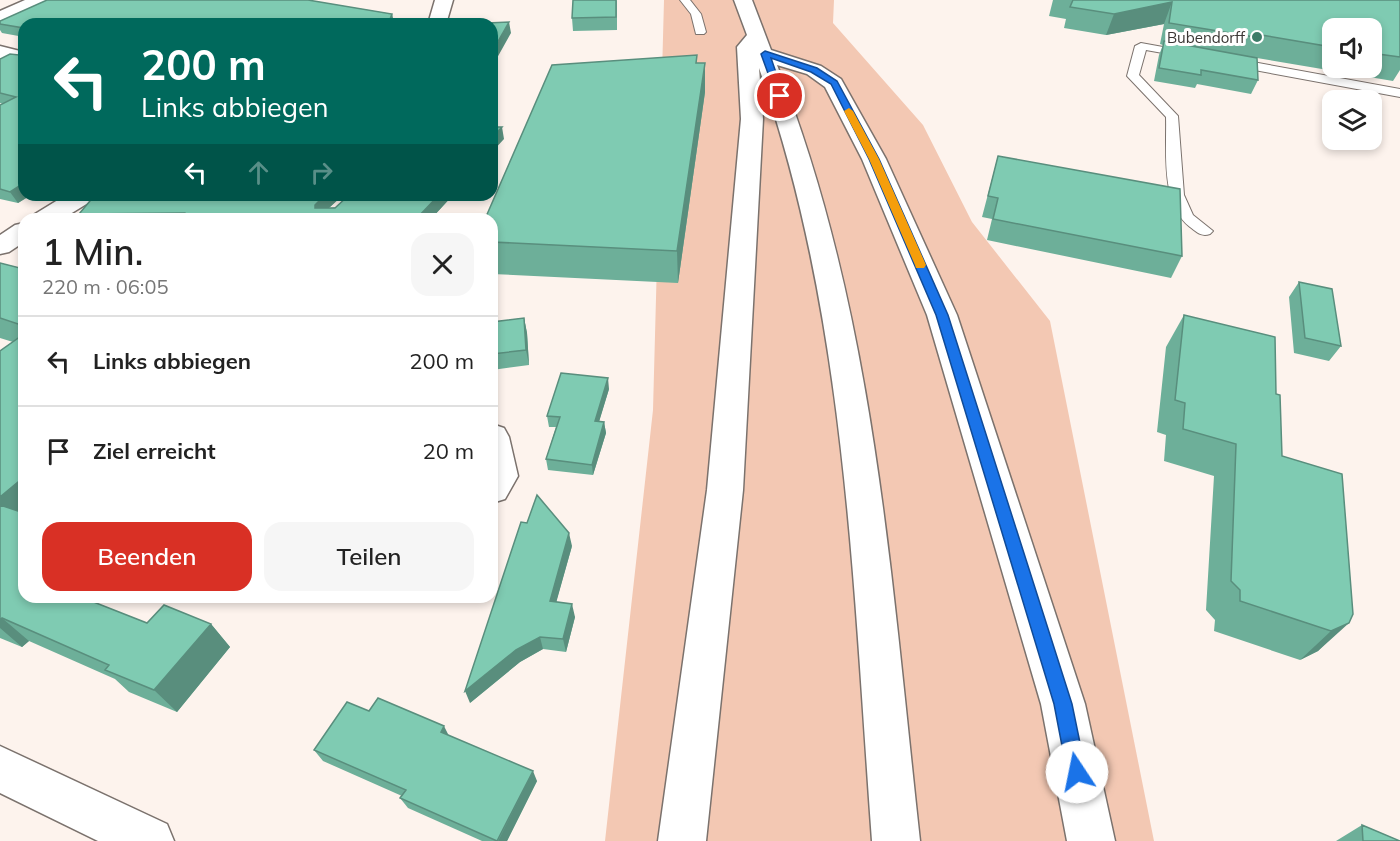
<!DOCTYPE html>
<html lang="de">
<meta charset="utf-8">
<style>
:root{--surface:#fff;--page:#f6f6f6;--text:#222;--muted:#767676;--line:#e0e0e0;--accent:#d93025}
body{margin:0;font-family:Mulish,sans-serif;background:var(--page);color:var(--text);height:100vh;display:flex;flex-direction:column;font-size:22px;white-space:nowrap}
*{box-sizing:border-box;margin:0}
p{font-size:20px;color:var(--muted)}
.icon{flex:none;width:33px;height:33px;fill:none;stroke:currentColor;stroke-width:2;stroke-linecap:round;stroke-linejoin:round}
.map{position:relative;flex:1;overflow:hidden}
.side{position:absolute;left:18px;top:213px;width:480px;height:390px;display:flex;flex-direction:column;background:var(--surface);border-radius:18px;box-shadow:0 3px 9px #0003}
.side>*{flex:none}
.top-card{position:absolute;left:18px;top:18px;width:480px;height:183px;border-radius:18px;box-shadow:0 3px 9px #0003;background:#00695c;color:#fff;overflow:hidden}
.tools{position:absolute;left:1322px;top:18px;display:grid;gap:12px}
.tools a{display:grid;place-items:center;width:60px;height:60px;border-radius:12px;background:var(--surface);box-shadow:0 3px 9px #0003;font-size:30px}
.pin{position:absolute;display:grid;place-items:center;width:51px;height:51px;color:#fff;margin:-26px;border:3px solid #fff;border-radius:50%;box-shadow:0 2px 6px #0007}
.me{position:absolute;width:66px;margin:-33px;rotate:349deg;stroke-linejoin:round;filter:drop-shadow(0 0 4px #0008)}
.turn{display:flex;align-items:center;gap:21px;height:126px;padding:0 24px;font-size:27px}
.turn .icon{width:78px;height:78px;stroke-width:2.5}
.turn b{display:block;font-size:42px;line-height:51px}
.lanes{display:flex;align-items:center;height:57px;padding:0 24px;background:#0003;justify-content:center;gap:30px;direction:ltr}
.lanes .off{opacity:.35}
.round{display:grid;place-items:center;flex:none;width:63px;height:63px;border-radius:18px;background:var(--page)}
.summary{display:flex;align-items:center;justify-content:space-between;height:102px;padding:0 24px}
h1{font-size:36px;font-weight:600;line-height:45px}
.primary-button{display:flex;gap:12px;margin-top:auto;padding:12px 24px}
.primary-button a{flex:1;height:69px;border-radius:18px;background:var(--accent);color:#fff;font-size:24px;font-weight:600;line-height:69px;text-align:center}
.primary-button a+a{background:var(--page);color:var(--text)}
ul{padding:0;list-style:none}
li{display:flex;align-items:center;gap:18px;height:90px;padding:0 24px;border-top:2px solid var(--line)}
li div{flex:1}
li b{display:block;font-size:22px}
li em{font-style:normal}
.map>svg:first-child{display:block}
</style>
<div class="map">
<svg width="1400" height="841" viewBox="0 0 1400 841">
<rect width="100%" height="100%" fill="#fdf3ed"/>
<path fill="#f3c8b3" d="M664,0H834L833,23L923,125L972,222L1050,321L1154,841H605L653,410Z"/>
<g fill="none" stroke-linecap="round" stroke-linejoin="round">
<g stroke="#7b726d" stroke-width="2">
<path id="lane" d="M680,0H690L701,14L706,32L704,34H696L691,14Z
M1141,43L1185,51L1191,54L1185,57L1146,50L1139,75L1178,116L1184,195L1193,215L1213,231L1210,234C1201,237 1197,232 1190,227C1160,203 1167,151 1166,117L1127,76L1135,46Z
M1231,58L1400,89V97L1227,65V59Z"/>
</g>
<g stroke="#7b726d" stroke-width="3">
<path id="street" d="M25,0H49L46,4L0,24V11Z
M435,0H453L446,24H428Z
M0,46L24,52V64L0,58Z
M66,195H96L93,200L62,219H31L35,214Z
M24,223V242L9,252L0,254V235L15,225Z
M492,424L504,428L509,437L518,476L505,499L492,503Z"/>
</g>
<g stroke="#7b726d" stroke-width="3">
<path id="secondary" d="M734,0H752L771,50L821,66L841,79L886,159L957,315L1085,704L1115,841H1067L1041,704L927,315L862,159L825,87L807,74L777,65C875,311 891,580 920,841H872C853,584 846,313 759,68L763,119L743,490L706,841H658L707,490L741,119L737,47L747,35Z
M0,746L167,824L174,841H98L0,793Z"/>
</g>
<use href="#lane" fill="#fff" fill-rule="evenodd"/>
<use href="#street" fill="#fff" fill-rule="evenodd"/>
<use href="#secondary" fill="#fff" fill-rule="evenodd"/>
</g>
<path fill="#6daf99" fill-rule="evenodd" d="M45,0H308L392,14L394,24H24V37L2,33L0,30V21L45,1Z
M617,0V30L573,31L572,18Z
M1053,0H1400V70L1393,81L1257,58L1258,80L1251,94L1197,84L1195,88L1154,81L1159,55L1163,45L1160,44L1164,24L1106,35L1064,28L1066,19L1049,16ZM1332,28H1371V68H1332Z
M19,55L24,195H31L18,203L0,199V105L3,104L0,103V59Z
M697,63L705,92L678,283L492,274V219Z
M998,156L1182,256L1171,278L987,240L992,219L982,217Z
M95,195H343L329,208L453,195L431,219H83L79,214Z
M0,263L24,269V597L88,600L147,623L211,624L230,647L177,712L129,692L115,679L29,641L22,647L0,638V351L13,342L0,338Z
M1299,282L1341,346L1329,361L1294,353L1289,297Z
M1184,315L1276,394L1282,456L1353,614L1318,651L1300,660L1214,631L1215,620L1206,610L1214,476L1164,461L1166,435L1157,432L1166,347Z
M524,318L527,333L529,365L492,370V322Z
M609,389L599,421L604,422L606,433L593,475L548,470L546,459L556,427H549L547,416Z
M572,546L556,602L575,617L566,652L543,649L520,662L470,703Z
M369,711L448,735L537,781L507,841H482L408,808L400,798L402,796L323,761L314,750Z
M1362,825L1400,841H1336Z"/>
<path fill="#598e7d" d="M1172,2L1164,24L1106,35L1114,14Z
M392,14L394,24H388Z
M509,22L511,33L492,67V52Z
M705,63V92L678,283L677,251Z
M502,127L504,139L492,152V138Z
M24,183V195H31L18,203L10,192Z
M325,195H343L319,217L315,208V205Z
M439,195H453L431,219H416Z
M524,318L527,333L529,365L526,350Z
M608,378L609,389L596,432L595,421Z
M604,422L606,433L593,475L592,465Z
M24,477V521L0,510V497Z
M569,533L572,546L553,614L550,601Z
M572,604L575,617L566,652L563,639Z
M2,618L29,641L22,647L0,628V620Z
M1349,623L1318,651L1300,660L1331,631Z
M211,624L230,647L177,712L154,690Z
M540,637L543,649L520,662L470,703L465,691L516,650Z
M444,726L450,738L441,732Z
M533,771L537,781L507,841H498Z"/>
<path fill="#7fcbb2" stroke="#598e7d" stroke-width="1.5" d="M47,0H308L392,14L388,24H24V28L0,24V21Z
M573,0H616V17L572,18Z
M1073,0H1400V57L1371,53V28H1332V47L1261,35V38L1169,23L1172,2L1114,14L1070,7Z
M509,22L492,52V24H464Z
M1164,41L1257,58L1258,80L1201,70V75L1159,68Z
M24,47V183L10,192L0,189V105L16,97L0,93V59L10,54L19,55L20,49Z
M697,55L696,63H705L677,251L492,242V219H485L552,65Z
M492,127H502L492,138Z
M998,156L1180,189L1182,256L993,219L998,198L988,196Z
M95,195H325L315,205V208H335L349,195H439L416,219H177L184,213L79,214Z
M0,263L24,269V326L0,318Z
M1299,282L1332,289L1341,346L1305,338Z
M1184,315L1275,337L1276,394L1280,395L1282,456L1342,474L1353,614L1349,623L1331,631L1240,601V590L1231,581L1236,444L1183,429L1185,403L1175,400Z
M524,318L526,350L492,354V322Z
M24,334V477L0,497V351Z
M561,373L608,378L595,421L604,422L592,465L546,459L560,417L547,416Z
M537,495L569,533L550,601L572,604L563,639L540,637L516,650L465,691L521,522L527,523Z
M0,505L24,513V597H81L147,623L164,605L211,624L154,690L105,670L109,665L2,618L0,620Z
M378,698L444,726L441,732L533,771L497,841L400,798L406,790L314,750L347,702L369,711Z
M1362,825L1400,841H1363Z"/>
<path fill="#1a73e8" stroke="#114b97" stroke-width="1.5" d="M765,51L817,68L837,81L879,159L948,315L1072,704L1086,772L1083,779L1077,782L1070,779L1067,772L1054,704L936,315L869,159L831,84L811,72L771,58L784,96L777,98L761,54Z"/>
<path fill="#f59e0b" d="M849,108L853,111L879,159L926,265L924,268H916L915,265L869,159L844,111Z"/>
<circle fill="#3e7c69" stroke="#fff" stroke-width="2" cx="1257" cy="37" r="6"/>
<g text-anchor="middle" dominant-baseline="central" stroke-width="6" stroke-linejoin="round" paint-order="stroke">
<g font-size="15" fill="#3a3634" stroke="#fff" text-anchor="end">
<text x="1245" y="37">Bubendorff</text>
</g>
</g>
</svg>
<div class="tools">
<a><svg class="icon" aria-label="sound" viewBox="0 0 24 24"><path d="M4 9h4l5-4v14l-5-4H4zM17 9q2 3 0 6"/></svg></a>
<a><svg class="icon" aria-label="layers" viewBox="0 0 24 24"><path d="M12 4l9 5-9 5-9-5zM3 14l9 5 9-5"/></svg></a>
</div>
<div class="pin" style="left:780px;top:96px;background:#d93025"><svg class="icon" aria-label="arrive" viewBox="0 0 24 24"><path d="M6 21V4h12l-3 4 3 4H6"/></svg></div>
<svg class="me" style="left:1077px;top:772px" viewBox="-20 -20 40 40"><circle r="19" fill="#fff"/><path d="M0-13L10 11 0 6-10 11z" fill="#1a73e8"/></svg>
<div class="top-card">
<div class="turn"><svg class="icon" aria-label="left" viewBox="0 0 24 24"><path d="M17 20v-9H6M10 6l-5 5 5 5"/></svg><div><b>200 m</b>Links abbiegen</div></div>
<div class="lanes"><svg class="icon" aria-label="left" viewBox="0 0 24 24"><path d="M17 20v-9H6M10 6l-5 5 5 5"/></svg><svg class="icon off" aria-label="ahead" viewBox="0 0 24 24"><path d="M12 20V5M6 11l6-6 6 6"/></svg><svg class="icon off" aria-label="right" viewBox="0 0 24 24"><path d="M7 20v-9h11M14 6l5 5-5 5"/></svg></div>
</div>
<section class="side">
<div class="summary"><div><h1>1 Min.</h1><p>220 m · 06:05</p></div><a class="round"><svg class="icon" aria-label="close" viewBox="0 0 24 24"><path d="M6 6l12 12M18 6L6 18"/></svg></a></div>
<ul>
<li><svg class="icon" aria-label="left" viewBox="0 0 24 24"><path d="M17 20v-9H6M10 6l-5 5 5 5"/></svg><div><b>Links abbiegen</b></div><em>200 m</em></li>
<li><svg class="icon" aria-label="arrive" viewBox="0 0 24 24"><path d="M6 21V4h12l-3 4 3 4H6"/></svg><div><b>Ziel erreicht</b></div><em>20 m</em></li>
</ul>
<div class="primary-button"><a>Beenden</a><a>Teilen</a></div>
</section>
</div>
